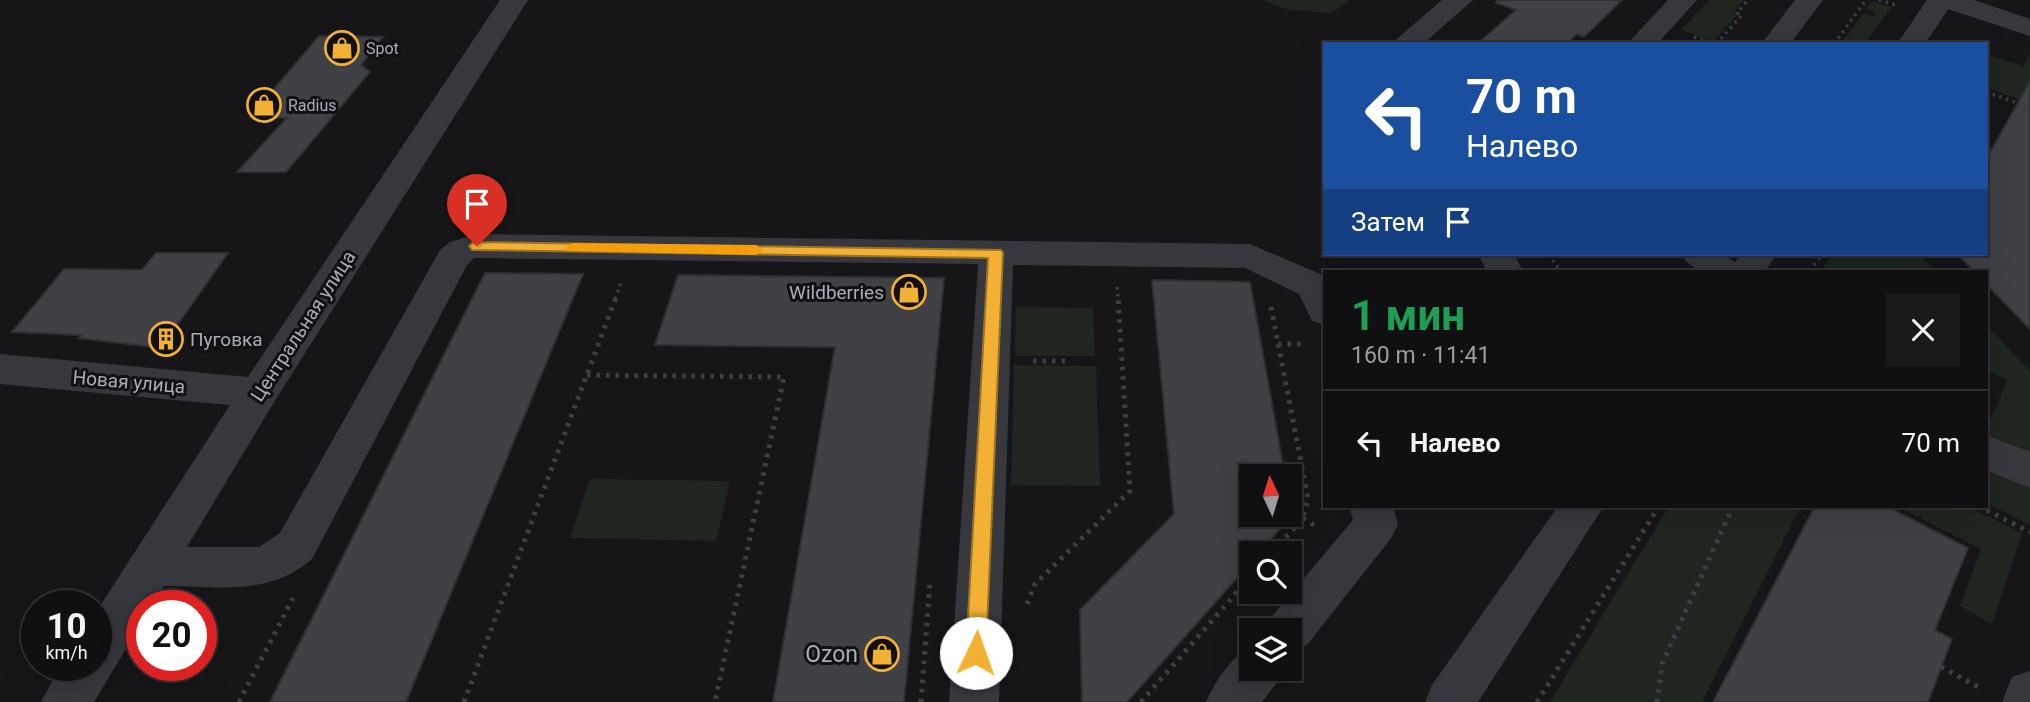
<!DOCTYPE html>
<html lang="ru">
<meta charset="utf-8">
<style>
:root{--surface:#101012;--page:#19191b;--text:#f1f3f6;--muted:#9c9d9f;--line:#303032}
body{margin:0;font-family:Roboto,sans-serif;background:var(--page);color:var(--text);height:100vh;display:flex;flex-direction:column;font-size:26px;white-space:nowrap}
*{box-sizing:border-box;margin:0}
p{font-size:23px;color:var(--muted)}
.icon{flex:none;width:38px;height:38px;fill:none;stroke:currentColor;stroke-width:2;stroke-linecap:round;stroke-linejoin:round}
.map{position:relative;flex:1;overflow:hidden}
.sheet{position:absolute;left:1323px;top:270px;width:665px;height:238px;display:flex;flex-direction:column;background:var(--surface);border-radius:0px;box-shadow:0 7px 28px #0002,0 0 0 2px var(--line)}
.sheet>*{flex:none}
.top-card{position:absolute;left:1323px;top:42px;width:665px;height:214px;border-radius:0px;box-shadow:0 7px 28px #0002,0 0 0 2px var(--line);background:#1a4fa0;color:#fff;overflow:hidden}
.needle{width:46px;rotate:356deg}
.buttons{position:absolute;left:1239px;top:464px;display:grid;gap:14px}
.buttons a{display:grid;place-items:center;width:63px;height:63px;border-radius:0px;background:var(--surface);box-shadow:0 7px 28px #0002,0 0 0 2px var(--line);font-size:35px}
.speed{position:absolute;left:21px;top:590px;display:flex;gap:14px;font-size:35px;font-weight:700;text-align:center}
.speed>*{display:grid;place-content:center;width:91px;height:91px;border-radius:50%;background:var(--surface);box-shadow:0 7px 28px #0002,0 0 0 2px var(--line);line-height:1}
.speed small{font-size:18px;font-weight:400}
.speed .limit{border:10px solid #d22;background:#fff;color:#111}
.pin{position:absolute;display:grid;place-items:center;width:60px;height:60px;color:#fff;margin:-72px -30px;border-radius:50% 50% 50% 0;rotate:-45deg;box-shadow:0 0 7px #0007}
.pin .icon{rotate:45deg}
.me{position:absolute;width:77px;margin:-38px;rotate:3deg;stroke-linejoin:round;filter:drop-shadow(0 0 5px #0008)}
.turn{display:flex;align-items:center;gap:24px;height:147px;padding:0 28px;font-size:32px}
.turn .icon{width:91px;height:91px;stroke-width:2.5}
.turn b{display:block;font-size:49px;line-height:60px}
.then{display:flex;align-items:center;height:66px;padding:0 28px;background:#0003;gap:14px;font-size:26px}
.round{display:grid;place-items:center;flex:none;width:74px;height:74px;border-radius:0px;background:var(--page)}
.headline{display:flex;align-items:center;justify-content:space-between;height:119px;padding:0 28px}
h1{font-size:42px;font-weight:700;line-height:52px;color:#1e9e55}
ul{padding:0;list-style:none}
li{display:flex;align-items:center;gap:21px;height:105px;padding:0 28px;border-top:2px solid var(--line)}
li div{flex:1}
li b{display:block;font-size:26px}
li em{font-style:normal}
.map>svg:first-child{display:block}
</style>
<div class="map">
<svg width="2030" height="702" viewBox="0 0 2030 702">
<rect width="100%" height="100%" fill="#161618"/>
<path fill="#1e261f" d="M1262,0H1351L1332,13L1289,10Z
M1710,0H1744L1732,13L1737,15L1713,42L1681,30Z
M1872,1L1892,7L1864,44H1840L1863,14L1873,16L1875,12L1866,9Z
M1986,54L2023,66L2030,54V103L1986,88Z
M1833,254H1918L1935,271H1821Z
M1016,307L1093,308L1095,356H1015Z
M1986,325L2030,371V456L1986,437V430L2007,380L1986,370Z
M1014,365L1096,366L1100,486L1011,485Z
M1986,467L2030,487V525L1986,503Z
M590,479L730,481L716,541L570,538Z
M1669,506H1801L1702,702H1550Z
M1896,506H1967L2022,533L1992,624L1960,606L1981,549Z"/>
<path fill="#404145" stroke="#303034" stroke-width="2" d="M1497,0H1622L1584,37L1577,34L1566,44H1477L1516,10L1496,3Z
M319,36L383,37L361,65L370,72L286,172H237L287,118L250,117Z
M2030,81V329L1986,284V271H1974L1957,254H1986V160Z
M156,253H228L161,348L78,338L81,335L12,332L64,269L142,270Z
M485,273L583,274L406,702H270Z
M678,275L944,278L904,702H773L835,347L655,345Z
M1152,280L1250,282L1285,476H1251V514H1290V502L1292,515L1259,553H1251V562L1127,702H1082L1080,610L1174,514Z
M1815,506H1886L1968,548L1935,630L1952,639L1928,702H1713Z"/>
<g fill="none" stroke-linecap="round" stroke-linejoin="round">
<path stroke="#3d3f44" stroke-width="3.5" stroke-dasharray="2.5 4.5" stroke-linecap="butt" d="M1879,0L1896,5
M1694,37L1712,44
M1716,44L1742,15L1737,13L1748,0
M1834,44L1866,0
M1986,92L2030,107
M1549,254L1556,266L1567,271
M1810,271L1822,254
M1117,287L1118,299
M615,299L621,283"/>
<path stroke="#3d3f44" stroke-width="5" stroke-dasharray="3.5 6" stroke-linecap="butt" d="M1271,307L1308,498L1303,518L1272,553
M1278,344H1305
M1033,361H1067
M587,375L784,377L715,702
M1978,506L2030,532
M1303,518L1317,527
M1027,604L1035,584L1130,491L1118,297
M1941,667L1982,689
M239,702L293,598
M464,702L616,297
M921,702L930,582
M1141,702L1251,576
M1537,702L1659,506
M1657,702L1662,664L1733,506"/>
<path fill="#37383d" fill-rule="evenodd" d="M500,0H528L273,404L187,547H259L280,533L440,250L450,242L477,234L1250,244L1325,276V325L1312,321L1299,294L1245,268L1013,265L999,702H949L978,264L474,258L467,265L312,559C268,597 218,586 164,586L152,606H142V622L94,702H41L61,665H96V612L230,405L0,384V354L248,377Z
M1442,0H1473L1423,44H1391Z
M1668,0H1697L1657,44H1627Z
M1795,0H1823L1790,44H1761Z
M1927,0H1974L2030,19V36L1948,9L1925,44H1897Z
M1478,254H1514L1523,271H1487Z
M1681,254H1723L1735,262L1741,254H1777L1765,271H1699L1687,262Z
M1986,435L2030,452V488L1986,470Z
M1349,506H1393L1398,524L1392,537L1307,645L1290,651V630H1266L1273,615L1353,520Z
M1558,506H1604L1478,702H1425L1432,685Z
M1251,648V668H1283L1276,684L1262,702H1206C1215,682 1231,656 1251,648Z
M2030,671V702H2002L2012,677Z"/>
</g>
<path fill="#f2b134" stroke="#9d7322" stroke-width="2" d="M477,242L1001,250L1003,253L986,653L983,660L976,663L969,660L966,653L988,258L472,250L469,246L472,243Z"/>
<path fill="#f59e0b" d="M572,243L756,245L764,250L756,255L567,251L565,248Z"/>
<defs>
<g id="shop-ring" transform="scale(1.75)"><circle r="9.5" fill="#111113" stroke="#f2b134" stroke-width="1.5"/><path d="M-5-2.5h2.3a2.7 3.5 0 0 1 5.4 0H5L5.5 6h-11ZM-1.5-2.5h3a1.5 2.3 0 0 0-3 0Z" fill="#f2b134"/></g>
<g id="building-ring" transform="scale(1.75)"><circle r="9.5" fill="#111113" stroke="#f2b134" stroke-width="1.5"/><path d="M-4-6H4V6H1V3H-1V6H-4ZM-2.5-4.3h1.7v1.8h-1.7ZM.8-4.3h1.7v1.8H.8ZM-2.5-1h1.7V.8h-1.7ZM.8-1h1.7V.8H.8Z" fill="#f2b134"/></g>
</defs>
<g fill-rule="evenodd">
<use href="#shop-ring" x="342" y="48"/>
<use href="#shop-ring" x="264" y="105"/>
<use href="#shop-ring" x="909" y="292"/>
<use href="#building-ring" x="166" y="339"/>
<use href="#shop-ring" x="882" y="654"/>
</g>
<g text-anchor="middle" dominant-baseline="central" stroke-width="6" stroke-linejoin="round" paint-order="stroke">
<g font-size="16" fill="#a8adb8" stroke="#111113" text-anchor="start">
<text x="366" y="48">Spot</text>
<text x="288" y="105">Radius</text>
</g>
<g font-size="19" fill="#a8adb8" stroke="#111113" text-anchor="end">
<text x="884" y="292">Wildberries</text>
<text x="190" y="339" text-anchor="start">Пуговка</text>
</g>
<g font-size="19" fill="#a8adb8" stroke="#111113">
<text transform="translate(303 326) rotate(-57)">Центральная улица</text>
<text transform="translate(129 382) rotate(5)">Новая улица</text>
</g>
<g font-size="23" fill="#a8adb8" stroke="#111113" text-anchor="end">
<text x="858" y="654">Ozon</text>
</g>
</g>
</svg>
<div class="buttons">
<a><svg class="needle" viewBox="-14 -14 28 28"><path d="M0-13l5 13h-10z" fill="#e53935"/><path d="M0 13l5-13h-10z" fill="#9c9d9f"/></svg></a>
<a><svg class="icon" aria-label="search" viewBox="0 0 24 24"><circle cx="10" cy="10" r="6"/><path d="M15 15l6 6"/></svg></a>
<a><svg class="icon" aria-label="layers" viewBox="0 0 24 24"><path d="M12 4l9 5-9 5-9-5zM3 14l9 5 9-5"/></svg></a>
</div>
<div class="speed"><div>10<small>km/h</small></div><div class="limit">20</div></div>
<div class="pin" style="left:477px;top:246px;background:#d93025"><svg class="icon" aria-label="arrive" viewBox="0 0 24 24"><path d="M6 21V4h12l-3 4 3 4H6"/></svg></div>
<svg class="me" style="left:976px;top:653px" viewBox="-20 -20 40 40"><circle r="19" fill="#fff"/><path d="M0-13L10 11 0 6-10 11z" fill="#f2b134"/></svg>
<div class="top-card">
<div class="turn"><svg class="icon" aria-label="left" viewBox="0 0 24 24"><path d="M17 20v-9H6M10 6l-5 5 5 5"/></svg><div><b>70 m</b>Налево</div></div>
<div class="then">Затем<svg class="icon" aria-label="arrive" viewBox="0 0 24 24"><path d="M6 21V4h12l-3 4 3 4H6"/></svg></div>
</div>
<section class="sheet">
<div class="headline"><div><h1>1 мин</h1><p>160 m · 11:41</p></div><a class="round"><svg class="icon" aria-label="close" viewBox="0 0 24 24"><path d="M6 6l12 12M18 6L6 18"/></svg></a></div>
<ul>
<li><svg class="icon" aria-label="left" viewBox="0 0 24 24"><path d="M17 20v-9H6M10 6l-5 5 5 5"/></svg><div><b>Налево</b></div><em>70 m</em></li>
</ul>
</section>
</div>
